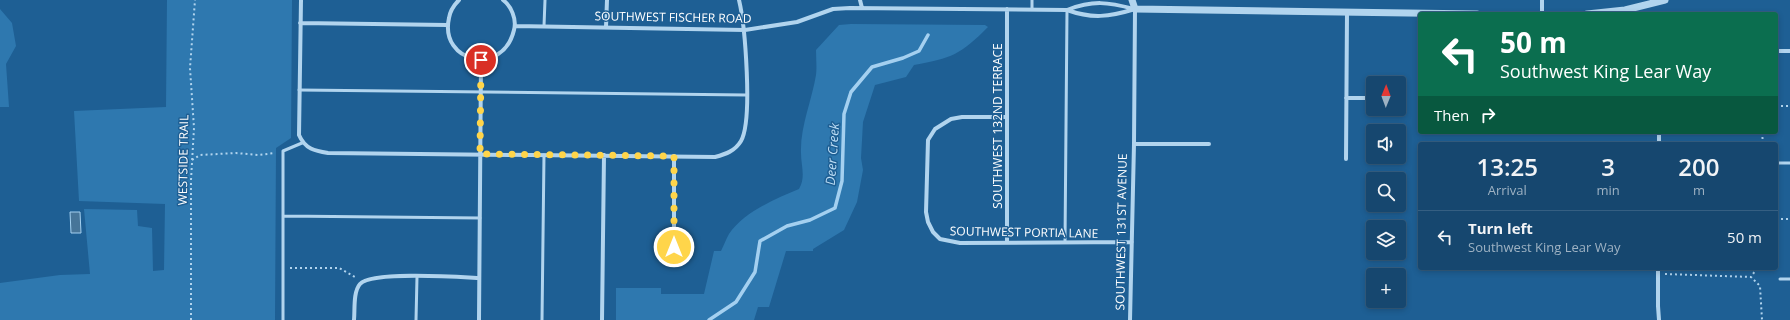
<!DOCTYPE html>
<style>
:root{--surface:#16476f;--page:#235177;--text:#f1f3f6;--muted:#9eb2c3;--line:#355f82}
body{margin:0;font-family:"Open Sans",sans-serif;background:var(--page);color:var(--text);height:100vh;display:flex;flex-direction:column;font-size:15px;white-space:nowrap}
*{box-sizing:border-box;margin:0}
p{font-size:13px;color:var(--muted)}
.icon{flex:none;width:22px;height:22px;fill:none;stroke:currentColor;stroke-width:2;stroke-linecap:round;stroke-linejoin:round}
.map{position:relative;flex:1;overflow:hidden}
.panel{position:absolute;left:1418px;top:142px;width:360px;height:128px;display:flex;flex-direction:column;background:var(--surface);border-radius:4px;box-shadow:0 2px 6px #0003,0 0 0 1px var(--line)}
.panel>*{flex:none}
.hud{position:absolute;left:1418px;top:12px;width:360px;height:122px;border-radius:4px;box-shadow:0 2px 6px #0003,0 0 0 1px var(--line);background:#0b6e4f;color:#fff;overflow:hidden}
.needle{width:26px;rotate:1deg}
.buttons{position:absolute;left:1366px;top:76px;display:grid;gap:8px}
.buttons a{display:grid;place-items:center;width:40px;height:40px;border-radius:4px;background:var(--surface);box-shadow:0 2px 6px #0003,0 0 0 1px var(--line);font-size:20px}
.pin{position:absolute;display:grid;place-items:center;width:34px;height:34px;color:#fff;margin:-17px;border:2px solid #fff;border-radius:50%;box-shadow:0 1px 4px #0007}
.me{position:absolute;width:44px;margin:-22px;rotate:0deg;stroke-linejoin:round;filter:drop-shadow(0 0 3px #0008)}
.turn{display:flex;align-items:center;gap:14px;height:84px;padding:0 16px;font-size:18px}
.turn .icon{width:52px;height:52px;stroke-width:2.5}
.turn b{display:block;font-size:28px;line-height:34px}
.then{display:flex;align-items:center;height:38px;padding:0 16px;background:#0003;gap:8px;font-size:15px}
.eta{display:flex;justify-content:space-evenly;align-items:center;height:68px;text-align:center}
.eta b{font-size:24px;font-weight:600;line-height:28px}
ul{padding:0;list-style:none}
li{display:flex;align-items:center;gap:12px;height:52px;padding:0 16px;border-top:1px solid var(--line)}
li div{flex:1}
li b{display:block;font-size:15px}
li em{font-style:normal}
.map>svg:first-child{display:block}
</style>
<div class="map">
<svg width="1790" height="320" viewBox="0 0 1790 320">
<rect width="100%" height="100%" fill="#1e5f94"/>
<path fill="#2e78af" d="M167,0H292L291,138L276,148L275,320H0V283L60,275L90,274L84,209L137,210L138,226L152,228L153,271L164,270L165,204L79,201L74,111L166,107Z
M0,9L12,23L16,46L6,64L9,107H0Z
M851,24L985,25L988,27C960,55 952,58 914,65L906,77L875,85L863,122L861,158L863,170L857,202L844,230L813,249V251H786L769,307H758L754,320H616V288H661V294H704L714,251H721C724,245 726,239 729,234C744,212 775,199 799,189C806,177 801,166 801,153C800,127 812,100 816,75C817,67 816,58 816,50L839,25Z"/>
<path fill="#477599" stroke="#a4d0f0" d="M70,212H80L81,233H71Z"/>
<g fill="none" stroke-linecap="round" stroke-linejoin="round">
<path stroke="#a4d0f0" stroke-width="3.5" d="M709,320L736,302L755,272L760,241L787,226L810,220L835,208L842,181L844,114L851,92L872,67L903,58L919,51L928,35"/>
<path stroke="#b1d4ee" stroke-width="2" stroke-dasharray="2 3" stroke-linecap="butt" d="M1776,106H1790
M1762,132L1763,144
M192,160L200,155L236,153L258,155L275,153
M1776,219H1790
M290,268H339L355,277
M1757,268L1751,277L1760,286L1762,320
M1665,274L1751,277
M191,320V180L194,128L190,68L195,0"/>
<path stroke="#b1d4ee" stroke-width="3" d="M1032,0V9
M544,26L545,0
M299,90L746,95
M1777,163H1790
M283,216L480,218
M1065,242L1067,10
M1780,279H1790
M283,320V151L302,143
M416,320L417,277
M542,320L544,155"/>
<path stroke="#b1d4ee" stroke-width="4" d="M301,0L299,135C305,149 315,151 328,153L715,157C726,154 735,151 741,141C753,120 745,25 739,0
M459,0C454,5 450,11 449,18C439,63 503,77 514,30C517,19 511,6 503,0
M860,0L862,8
M1067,10C1093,0 1108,2 1134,9
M1542,14V0
M300,23L447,25
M515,26L745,30L797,22L833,9L850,8L1067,10C1092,19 1109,17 1135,9
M606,27L607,0
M1776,51H1790
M1346,98H1373
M1399,98H1405
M1006,117H962L951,119L935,129L928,140L926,212L928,222L933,232L940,239L960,243L1132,242
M1134,144H1209
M1659,144V132
M674,156V247
M1346,159L1347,13
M1007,242V9
M1658,268V306L1659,320
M354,320C355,310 353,292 360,284C371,271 459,277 479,278
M479,320L481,60
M602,320L604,155
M1130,320L1134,144L1135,9"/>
<path stroke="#b1d4ee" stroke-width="7" d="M1132,0L1135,9
M1135,9L1477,14
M1587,14L1625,10L1665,0"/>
</g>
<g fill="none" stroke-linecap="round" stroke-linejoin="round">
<path stroke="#ffd54a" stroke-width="7" stroke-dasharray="0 12.6" d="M481,60L480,154L674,156V247"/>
</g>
<g text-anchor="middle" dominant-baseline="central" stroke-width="3" stroke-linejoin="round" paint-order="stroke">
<g font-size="12" fill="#fff" stroke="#1e5f94">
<text transform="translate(673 17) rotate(1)">SOUTHWEST FISCHER ROAD</text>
<text transform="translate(997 126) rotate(-90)">SOUTHWEST 132ND TERRACE</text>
<text transform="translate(183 160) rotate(-89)">WESTSIDE TRAIL</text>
<text transform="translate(1024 232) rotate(1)">SOUTHWEST PORTIA LANE</text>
<text transform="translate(1121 232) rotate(-89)">SOUTHWEST 131ST AVENUE</text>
</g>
<g font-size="13" font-style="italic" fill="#bdddf5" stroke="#1e5f94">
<text transform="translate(832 154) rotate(-86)">Deer Creek</text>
</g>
</g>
</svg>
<div class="buttons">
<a><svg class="needle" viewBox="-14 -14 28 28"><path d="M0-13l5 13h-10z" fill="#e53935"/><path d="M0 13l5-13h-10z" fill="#9eb2c3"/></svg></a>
<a><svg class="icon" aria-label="sound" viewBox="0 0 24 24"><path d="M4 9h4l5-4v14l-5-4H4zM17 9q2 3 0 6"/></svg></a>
<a><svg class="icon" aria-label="search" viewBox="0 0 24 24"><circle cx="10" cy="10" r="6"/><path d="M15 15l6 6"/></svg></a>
<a><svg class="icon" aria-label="layers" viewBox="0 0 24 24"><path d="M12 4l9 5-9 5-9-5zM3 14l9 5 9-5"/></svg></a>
<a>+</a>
</div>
<div class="pin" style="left:481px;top:60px;background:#d93025"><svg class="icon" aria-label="arrive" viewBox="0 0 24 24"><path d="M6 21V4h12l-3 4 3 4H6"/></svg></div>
<svg class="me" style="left:674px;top:247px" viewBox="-20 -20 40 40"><circle r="17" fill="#ffd54a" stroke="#fff" stroke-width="3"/><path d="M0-11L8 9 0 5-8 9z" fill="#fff"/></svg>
<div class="hud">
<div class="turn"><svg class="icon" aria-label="left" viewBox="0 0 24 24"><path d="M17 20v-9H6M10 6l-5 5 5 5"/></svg><div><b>50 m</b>Southwest King Lear Way</div></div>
<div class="then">Then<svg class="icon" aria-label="right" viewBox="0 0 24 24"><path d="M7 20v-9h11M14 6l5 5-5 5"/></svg></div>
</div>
<section class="panel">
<div class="eta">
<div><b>13:25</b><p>Arrival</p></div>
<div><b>3</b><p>min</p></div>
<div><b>200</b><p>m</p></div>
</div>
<ul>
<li><svg class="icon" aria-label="left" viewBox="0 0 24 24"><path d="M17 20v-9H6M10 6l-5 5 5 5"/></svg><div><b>Turn left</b><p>Southwest King Lear Way</p></div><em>50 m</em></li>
</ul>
</section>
</div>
